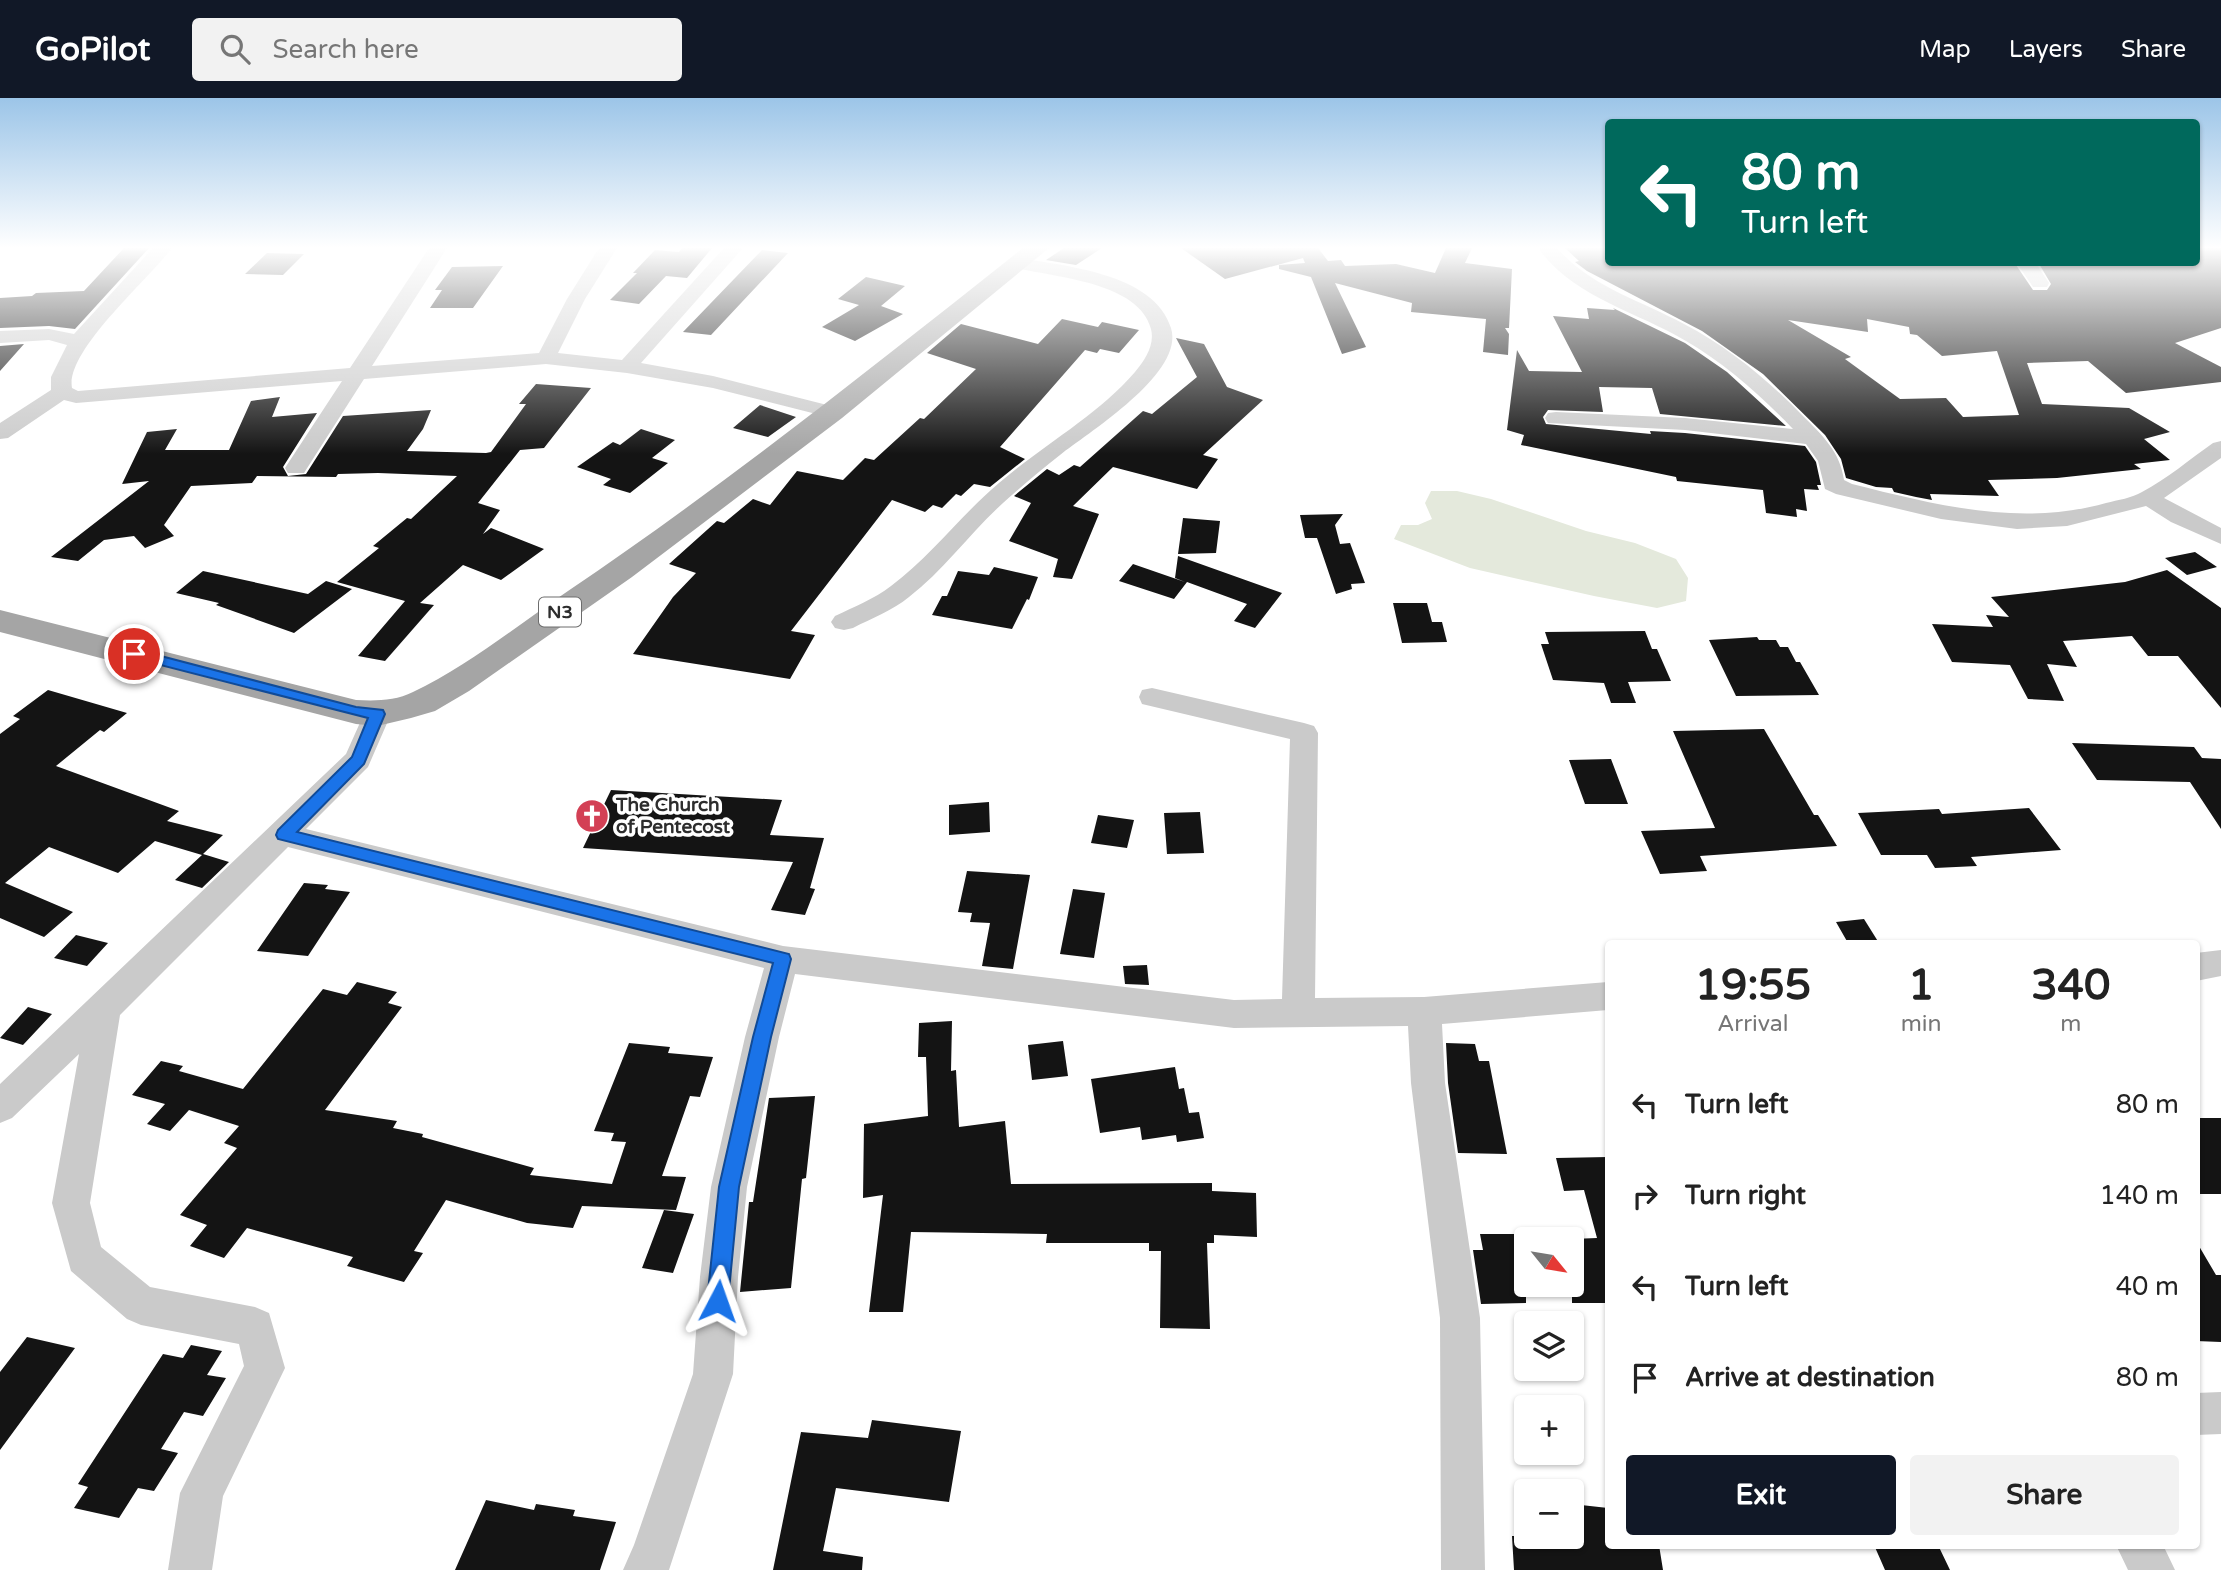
<!DOCTYPE html>
<meta charset="utf-8">
<style>
:root{--surface:#fff;--page:#f2f2f2;--text:#222;--muted:#767676;--accent:#111827}
body{margin:0;font-family:"Varela Round",sans-serif;background:var(--page);color:var(--text);height:100vh;display:flex;flex-direction:column;font-size:26px;white-space:nowrap}
*{box-sizing:border-box;margin:0}
p{font-size:23px;color:var(--muted)}
.icon{flex:none;width:38px;height:38px;fill:none;stroke:currentColor;stroke-width:2;stroke-linecap:round;stroke-linejoin:round}
.map{position:relative;flex:1;overflow:hidden}
.sheet{position:absolute;left:1605px;top:842px;width:595px;height:609px;display:flex;flex-direction:column;background:var(--surface);border-radius:7px;box-shadow:0 2px 5px #0004}
.sheet>*{flex:none}
.hud{position:absolute;left:1605px;top:21px;width:595px;height:147px;border-radius:7px;box-shadow:0 2px 5px #0004;background:#00695c;color:#fff;overflow:hidden}
.needle{width:46px;rotate:120deg}
.controls{position:absolute;left:1514px;top:1129px;display:grid;gap:14px}
.controls a{display:grid;place-items:center;width:70px;height:70px;border-radius:7px;background:var(--surface);box-shadow:0 2px 5px #0004;font-size:35px}
.pin{position:absolute;display:grid;place-items:center;width:60px;height:60px;color:#fff;margin:-30px;border:4px solid #fff;border-radius:50%;box-shadow:0 2px 7px #0007}
.me{position:absolute;width:77px;margin:-38px;rotate:4deg;stroke-linejoin:round;filter:drop-shadow(0 0 5px #0008)}
.turn{display:flex;align-items:center;gap:24px;height:147px;padding:0 21px;font-size:32px}
.turn .icon{width:91px;height:91px;stroke-width:2.5}
.turn b{display:block;font-size:49px;line-height:60px}
.eta{display:flex;justify-content:space-evenly;align-items:center;height:119px;text-align:center}
.eta b{font-size:42px;font-weight:800;line-height:49px}
.primary-button{display:flex;gap:14px;margin-top:auto;padding:14px 21px}
.primary-button a{flex:1;height:80px;border-radius:7px;background:var(--accent);color:#fff;font-size:28px;font-weight:800;line-height:80px;text-align:center}
.primary-button a+a{background:var(--page);color:var(--text)}
ul{padding:0;list-style:none}
li{display:flex;align-items:center;gap:21px;height:91px;padding:0 21px}
li div{flex:1}
li b{display:block;font-size:26px}
li em{font-style:normal}
header{display:flex;align-items:center;gap:42px;box-sizing:border-box;height:98px;padding:0 35px;background:var(--accent);color:#fff}
header strong{font-size:33px}
nav{display:flex;gap:38px;margin-inline-start:auto;font-size:24px}
.search{width:490px;height:63px;background:var(--page);display:flex;align-items:center;gap:18px;box-sizing:border-box;padding:0 24px;border-radius:7px;color:var(--muted);font-size:26px}
.map>svg:first-child{display:block}
</style>
<header>
<strong>GoPilot</strong>
<div class="search"><svg class="icon" aria-label="search" viewBox="0 0 24 24"><circle cx="10" cy="10" r="6"/><path d="M15 15l6 6"/></svg>Search here</div>
<nav><a>Map</a><a>Layers</a><a>Share</a></nav>
</header>
<div class="map">
<svg width="2221" height="1472" viewBox="0 0 2221 1472">
<rect width="100%" height="100%" fill="#fff"/>
<path fill="#e4e9dc" d="M1431,393H1457L1491,401L1586,433L1635,445L1676,461L1688,480L1686,503L1657,510L1594,498L1470,470L1394,441L1401,427H1418L1432,421L1425,405Z"/>
<path fill="#141414" fill-rule="evenodd" d="M124,150H149L75,231L49,228L0,230V200L32,198L36,195L84,193Z
M682,150H712L687,180L666,178L639,206L610,202L637,175H633L655,152L679,154Z
M1064,150H1102L1076,167L1046,162Z
M1181,150H1318L1328,163L1341,162L1345,168L1396,166L1435,175L1446,150H1472L1465,165L1512,171L1509,230H1505L1509,236L1508,257L1483,254L1486,221L1411,214L1412,205L1335,185L1366,249L1342,256L1311,179L1279,171V167L1305,165L1303,160L1225,181Z
M1565,150H1608V164H2014L2033,192H2047L2051,186L2038,164H2196V150H2221V230L2175,245L2221,269V284L2126,295L2088,263L2027,265L2042,306L2129,310L2170,334L2144,341L2170,362L2134,366L2141,371L2057,380L1988,382L1999,398L1930,396L1932,402L1916,399L1894,394L1892,390L1876,389L1846,380L1841,361L1825,337L1763,276L1702,233L1587,173L1575,164L1579,163ZM1867,221L1909,229L1910,236L1917,237L1942,258L1997,253L2019,317L1963,319L1946,300L1900,301L1845,261L1851,259L1788,222L1868,234Z
M762,152L788,155L711,237L683,234Z
M267,155L304,156L283,177L245,176Z
M503,168L473,210H430L442,192H435L452,169Z
M866,179L905,188L881,208L903,216L855,243L822,229L859,207L838,201Z
M1587,210L1615,212L1613,210L1685,245L1727,274L1786,328L1660,316L1652,290L1599,289L1603,314L1548,312L1543,319L1546,326L1651,336L1650,333L1685,335L1805,348L1816,364L1821,387H1817L1819,392L1804,391L1807,413L1796,411L1797,419L1766,415L1763,392L1677,383L1676,379L1521,347L1524,337L1507,332L1517,252L1529,273L1582,274L1553,218L1589,221Z
M1062,221L1098,229L1102,224L1139,232L1119,255L1100,251L1097,255L1085,252L1000,349L1025,361L990,389L974,386L961,398L956,396L942,410L933,407L925,414L892,402L791,533L815,537L790,581L633,556L673,499L696,475L669,466L717,423L724,425L753,401L770,407L797,373L843,382L865,360L874,362L920,320L924,321L976,271L927,255L961,226L1038,246Z
M1176,240L1204,246L1227,289L1263,302L1203,357L1218,361L1197,391L1113,369L1073,408L1099,416L1072,481L1053,479L1058,461L1009,443L1031,405L1014,398L1047,371L1059,377L1074,367L1080,369L1143,313L1152,316L1197,279Z
M24,246L0,273V248Z
M536,286L591,290L544,350L520,352L478,405L500,412L483,436L491,430L544,451L501,482L463,467L420,505L434,507L385,563L358,558L405,503L337,484L379,450L373,448L407,420L411,421L457,378L378,375L338,376L336,379L257,378L252,385L191,388L164,427L174,438L145,450L134,438L104,442L78,463L51,459L149,383L122,386L147,334L177,331L165,352H229L251,303L280,299L272,319L317,315L283,369L288,378L306,376L343,318L431,312L423,331L407,353L486,355L491,354L526,306H519Z
M760,307L796,319L768,339L733,330Z
M641,331L675,342L652,360L668,365L630,395L603,387L611,381L577,369L613,344L620,347Z
M1343,416L1335,427L1340,446L1350,445L1365,485L1351,486L1352,491L1336,496L1317,440H1305L1300,417Z
M1183,420L1220,423L1216,455L1178,456Z
M2195,454L2217,469L2187,477L2165,460Z
M1178,458L1282,495L1255,530L1234,523L1247,506L1187,484L1174,501L1119,483L1133,466L1185,484L1175,480Z
M994,469L1038,479L1029,502L1027,501L1012,531L932,517L942,498H947L958,473L989,477Z
M2167,472L2221,510V610L2178,558H2148L2132,538L2063,543L2077,569L2047,566L2064,603L2028,601L2010,567L1952,564L1932,526L1993,529L1986,517L2009,519L1991,499L2125,484Z
M203,473L308,496L326,483L352,491L294,535L216,507L219,505L176,495Z
M1393,505H1427L1432,524H1442L1447,544L1402,545Z
M1645,533L1652,551H1657L1671,583L1628,584L1636,605H1611L1604,585L1553,582L1541,546H1549L1545,534Z
M1757,539L1759,542H1776L1780,549H1788L1796,564H1800L1819,597L1736,598L1709,542Z
M48,592L127,615L104,634L100,632L56,668L179,713L167,723L223,737L203,756L229,764L202,790L175,782L202,757L155,743L118,775L49,749L5,785L73,814L44,839L0,820V636L20,621L13,618Z
M1764,631L1814,717H1818L1837,748L1700,758L1707,773L1660,776L1641,733L1715,730L1673,633Z
M2072,645L2194,649L2202,660L2221,661V731L2190,684L2097,682Z
M1611,661L1628,706H1585L1569,662Z
M611,692L782,702L770,737L824,740L810,790L815,791L805,817L771,812L793,764L583,750Z
M989,704L990,734L949,737V707Z
M2029,710L2061,752L1971,759L1977,768L1935,770L1927,757H1881L1858,715L1939,711L1942,716Z
M1200,714L1204,755L1167,756L1164,715Z
M1098,717L1134,722L1127,750L1091,745Z
M967,773L1030,777L1013,871L982,868L990,825L970,824L972,815L958,814Z
M304,785L328,787L325,791L350,794L308,858L257,853Z
M1073,791L1105,795L1094,860L1060,856Z
M1864,821L1879,845H1848L1836,824Z
M76,837L108,845L87,868L54,860Z
M1147,867L1149,887L1125,886L1123,868Z
M357,884L397,894L388,905L402,909L325,1012L397,1023L393,1030L423,1036L422,1039L534,1070L530,1077L612,1086L626,1044L611,1043L614,1035L594,1033L629,945L670,949L668,955L713,959L700,999L690,998L662,1078L686,1079L676,1112L582,1108L573,1130L527,1125L446,1102L414,1153L423,1155L404,1184L347,1168L353,1159L247,1130L224,1160L190,1148L207,1127L180,1117L237,1050L224,1045L239,1028L189,1012L170,1033L147,1026L165,1006L132,997L161,963L183,968L179,973L243,991L323,891L347,897Z
M28,909L52,916L23,947L0,940Z
M952,923L951,973L956,972L959,1029L1005,1023L1011,1086L1212,1085V1093L1256,1095L1257,1139L1214,1137V1145H1207L1210,1231L1160,1230L1161,1153H1149V1145H1046L1047,1136L911,1134L903,1214H869L883,1097L863,1100L864,1026L928,1018L926,959H918L919,925Z
M1063,943L1068,978L1032,982L1028,947Z
M1446,945L1475,946L1479,963H1489L1507,1056L1458,1055L1448,985Z
M1175,969L1179,991L1184,990L1189,1015L1199,1014L1204,1040L1177,1044L1176,1037L1142,1042L1140,1029L1100,1035L1091,981Z
M815,998L806,1080L802,1081L791,1190L740,1194L749,1104H753L769,1000Z
M2196,1020H2221V1096H2196Z
M1608,1059V1205H1572V1141L1597,1140L1584,1092L1564,1093L1556,1060Z
M664,1112L694,1116L673,1175L642,1170Z
M1480,1136H1517L1520,1151H1526V1205L1481,1206L1473,1152H1483Z
M2196,1143L2216,1177H2221V1244L2196,1243Z
M27,1239L75,1250L0,1352V1274Z
M191,1247L222,1253L207,1277L226,1280L203,1318L184,1314L161,1351L178,1355L154,1393L138,1390L119,1420L74,1410L88,1389L78,1386L163,1256L183,1260Z
M872,1322L961,1333L949,1404L836,1390L823,1453L863,1459L862,1472H773L801,1334L868,1340Z
M486,1402L534,1412L536,1406L575,1412L573,1418L616,1424L600,1472H455Z
M1572,1406L1608,1410V1447H1659L1663,1472H1514L1512,1438H1572Z
M1874,1447H1938L1950,1472H1885Z"/>
<g fill="none" stroke-linecap="round" stroke-linejoin="round">
<path fill="#cacaca" fill-rule="evenodd" d="M153,150H172C149,181 65,253 72,290L78,293L350,270L429,150H447L372,268L539,255L567,201L599,150H617L585,201L558,255L622,262L724,150H743L641,265L713,278L839,310L843,314L839,318L832,320L713,290L627,275L546,266L364,281L304,375H288L285,370L342,283L76,305L64,302L8,340L0,341V325L51,292V279L67,247L49,242L0,245V233L49,231L74,236Z
M1538,150H1557C1591,189 1640,202 1684,226C1728,249 1767,281 1802,317C1822,337 1840,353 1844,382L1852,386C1936,407 2020,429 2106,405C2118,402 2132,400 2142,394C2167,381 2190,361 2213,345L2221,343V360L2164,400L2221,430V446L2171,424L2146,408L2067,428L2017,431L1941,421L1836,396L1825,391L1818,363L1806,346L1685,332L1548,325L1545,320L1548,315L1556,314L1685,320L1793,331C1761,298 1726,266 1686,243C1636,213 1574,200 1538,150Z
M1018,160C1065,168 1154,175 1171,230C1185,275 1089,334 1060,357C1041,372 1022,388 1003,405C970,435 944,472 909,499C892,513 872,520 853,530L844,532L835,530L831,524L835,518C854,509 874,501 891,488C931,458 961,417 999,385C1043,347 1097,318 1135,274C1145,262 1155,247 1151,231C1139,183 1051,179 1012,169L1009,165L1012,161Z
M2016,164H2035L2049,185L2047,189H2033Z
M1152,590L1304,625L1314,628L1318,635L1315,900L1424,899L1608,884V912L1442,926L1445,985L1480,1220L1485,1472H1441L1440,1220L1411,985L1408,928L1234,930L795,876L779,939L747,1089L738,1179L733,1276L669,1472H623L634,1447L693,1276L700,1179L711,1089L745,939L764,870L288,749L120,917L90,1105L101,1149L150,1189L255,1209L269,1215L285,1270L223,1398L212,1472H168L180,1395L244,1268L239,1246L141,1227L127,1221L71,1173L52,1105L79,956L12,1020L0,1025V986L346,656L367,609L377,606L387,609L391,616L368,669L306,731L783,848L1234,902L1282,901L1290,641L1142,606L1139,599L1142,592Z
M2221,852V878L2196,883V855Z
M2221,1294V1336L2196,1337V1295Z
M2116,1447H2163L2175,1472H2128Z"/>
<path fill="#a5a5a5" fill-rule="evenodd" d="M1023,150H1049L842,320L632,479L469,593L435,613L411,620L377,628L356,626L0,534V512L356,602C375,603 395,603 413,594C468,568 518,527 568,493C725,387 874,268 1023,150Z"/>
</g>
<linearGradient id="sky" x2="0" y2="1"><stop stop-color="#9cc5e8"/><stop offset="0.42" stop-color="#fff"/><stop offset="1" stop-color="#fff" stop-opacity="0"/></linearGradient>
<rect width="2221" height="356" fill="url(#sky)"/>
<path fill="#1a73e8" stroke="#114b97" stroke-width="2" d="M134,551L356,609L383,612L385,616L364,666L297,734L789,856L791,861L771,939L739,1089L728,1203L725,1211L718,1214L710,1211L707,1203L719,1089L753,939L773,865L278,741L276,737L278,732L352,659L368,620L129,559L127,556Z"/>
<defs>
<g id="church-disc" transform="scale(1.75)"><circle r="9.5" fill="#d34055" stroke="#fff"/><path d="M-1.2-6h2.4v3.5h3.3v2.4h-3.3V6h-2.4V-.1h-3.3v-2.4h3.3Z" fill="#fff"/></g>
</defs>
<g fill-rule="evenodd">
<use href="#church-disc" x="592" y="718"/>
</g>
<g text-anchor="middle" dominant-baseline="central" stroke-width="7" stroke-linejoin="round" paint-order="stroke">
<rect fill="#fff" stroke="#6c6c6c" stroke-width="2" x="539" y="499.5" width="42" height="29" rx="5"/>
<g font-size="18" font-weight="bold" fill="#2d2d2d">
<text x="560" y="514">N3</text>
</g>
<g font-size="19" font-weight="bold" fill="#2d2d2d" stroke="#fff" text-anchor="start">
<text x="616" y="707">The Church<tspan x="616" dy="22">of Pentecost</tspan></text>
</g>
</g>
</svg>
<div class="controls">
<a><svg class="needle" viewBox="-14 -14 28 28"><path d="M0-13l5 13h-10z" fill="#e53935"/><path d="M0 13l5-13h-10z" fill="#767676"/></svg></a>
<a><svg class="icon" aria-label="layers" viewBox="0 0 24 24"><path d="M12 4l9 5-9 5-9-5zM3 14l9 5 9-5"/></svg></a>
<a>+</a>
<a>−</a>
</div>
<div class="pin" style="left:134px;top:556px;background:#d93025"><svg class="icon" aria-label="arrive" viewBox="0 0 24 24"><path d="M6 21V4h12l-3 4 3 4H6"/></svg></div>
<svg class="me" style="left:718px;top:1203px" viewBox="-20 -20 40 40"><path d="M0-17L14 15 0 8-14 15z" fill="#1a73e8" stroke="#fff" stroke-width="4"/></svg>
<div class="hud">
<div class="turn"><svg class="icon" aria-label="left" viewBox="0 0 24 24"><path d="M17 20v-9H6M10 6l-5 5 5 5"/></svg><div><b>80 m</b>Turn left</div></div>
</div>
<section class="sheet">
<div class="eta">
<div><b>19:55</b><p>Arrival</p></div>
<div><b>1</b><p>min</p></div>
<div><b>340</b><p>m</p></div>
</div>
<ul>
<li><svg class="icon" aria-label="left" viewBox="0 0 24 24"><path d="M17 20v-9H6M10 6l-5 5 5 5"/></svg><div><b>Turn left</b></div><em>80 m</em></li>
<li><svg class="icon" aria-label="right" viewBox="0 0 24 24"><path d="M7 20v-9h11M14 6l5 5-5 5"/></svg><div><b>Turn right</b></div><em>140 m</em></li>
<li><svg class="icon" aria-label="left" viewBox="0 0 24 24"><path d="M17 20v-9H6M10 6l-5 5 5 5"/></svg><div><b>Turn left</b></div><em>40 m</em></li>
<li><svg class="icon" aria-label="arrive" viewBox="0 0 24 24"><path d="M6 21V4h12l-3 4 3 4H6"/></svg><div><b>Arrive at destination</b></div><em>80 m</em></li>
</ul>
<div class="primary-button"><a>Exit</a><a>Share</a></div>
</section>
</div>
